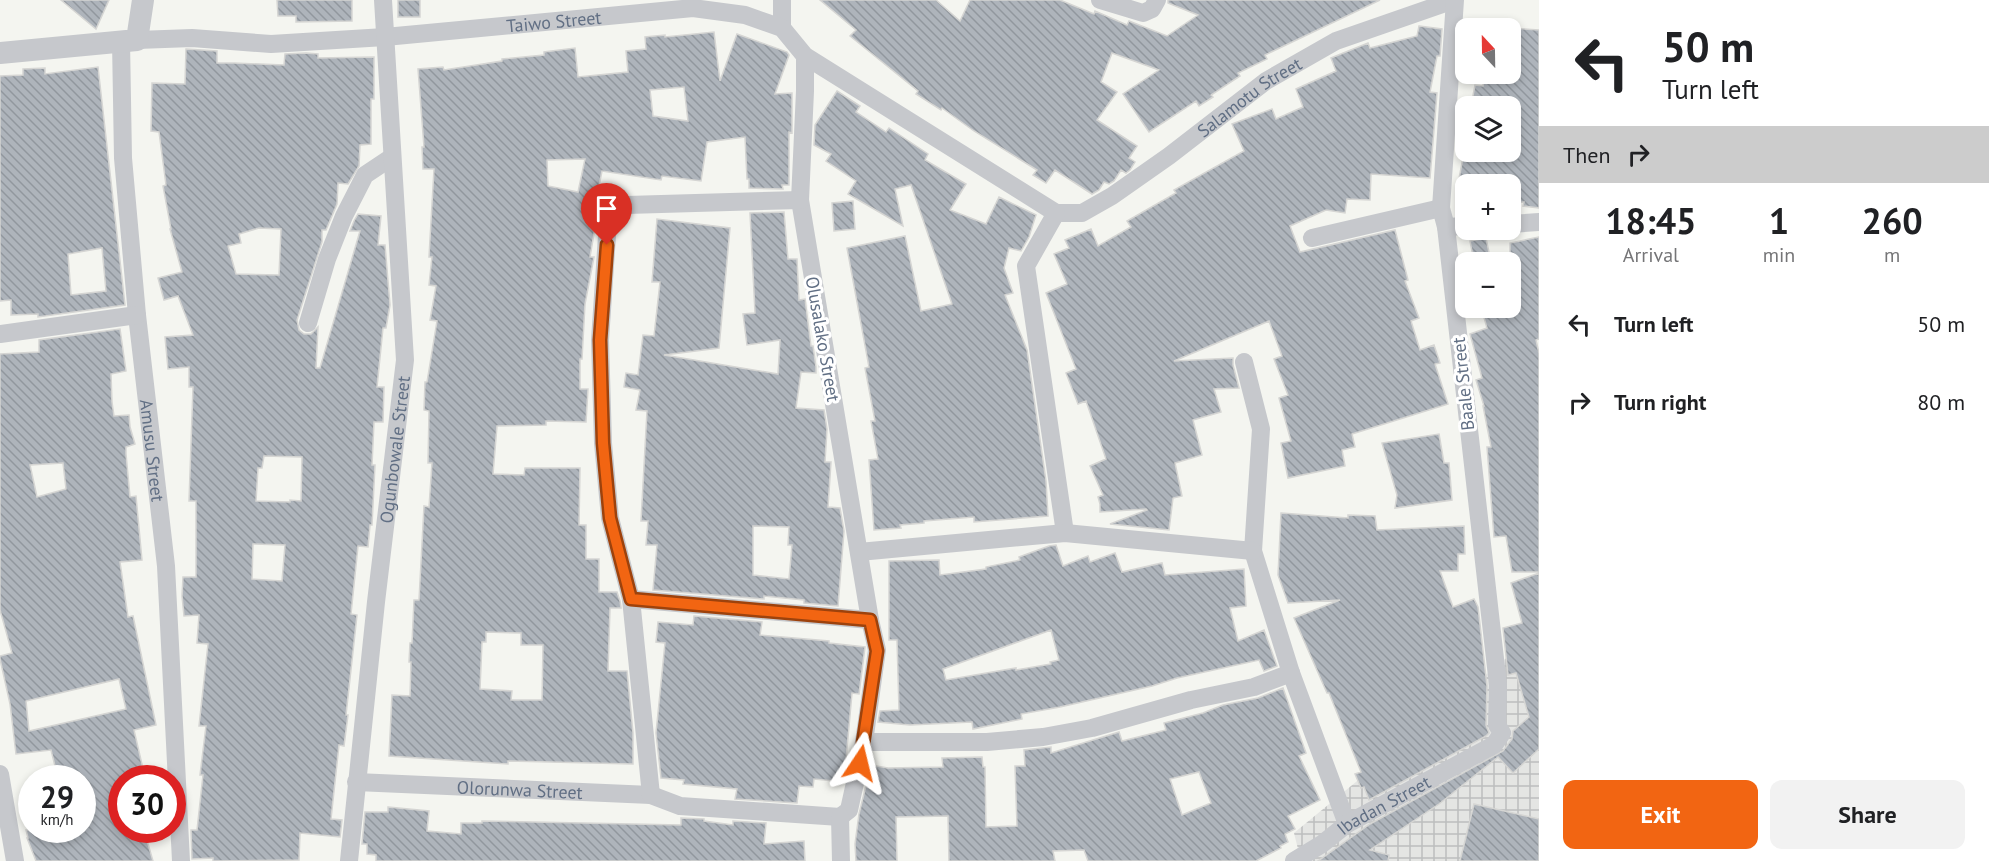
<!DOCTYPE html>
<meta charset="utf-8">
<style>
:root{--surface:#fff;--page:#f2f2f2;--text:#202124;--muted:#757577;--accent:#f26512}
body{margin:0;font-family:"PT Sans",sans-serif;background:var(--page);color:var(--text);height:100vh;display:flex;flex-direction:column;font-size:22px;white-space:nowrap}
*{box-sizing:border-box;margin:0}
p{font-size:20px;color:var(--muted)}
.icon{flex:none;width:33px;height:33px;fill:none;stroke:currentColor;stroke-width:2;stroke-linecap:round;stroke-linejoin:round}
.map{position:relative;flex:1;overflow:hidden}
.sheet{display:flex;flex-direction:column;background:var(--surface);width:450px}
.sheet>*{flex:none}
.top-card{background:#fff;color:var(--text);overflow:hidden}
.needle{width:39px;rotate:338deg}
.buttons{position:absolute;left:1455px;top:18px;display:grid;gap:12px}
.buttons a{display:grid;place-items:center;width:66px;height:66px;border-radius:12px;background:var(--surface);box-shadow:0 3px 9px #0003;font-size:30px}
.speed{position:absolute;left:18px;top:765px;display:flex;gap:12px;font-size:30px;font-weight:700;text-align:center}
.speed>*{display:grid;place-content:center;width:78px;height:78px;border-radius:50%;background:var(--surface);box-shadow:0 3px 9px #0003;line-height:1}
.speed small{font-size:15px;font-weight:400}
.speed .limit{border:9px solid #d22;background:#fff;color:#111}
.pin{position:absolute;display:grid;place-items:center;width:51px;height:51px;color:#fff;margin:-62px -26px;border-radius:50% 50% 50% 0;rotate:-45deg;box-shadow:0 0 6px #0007}
.pin .icon{rotate:45deg}
.me{position:absolute;width:66px;margin:-33px;rotate:10deg;stroke-linejoin:round;filter:drop-shadow(0 0 4px #0008)}
.turn{display:flex;align-items:center;gap:21px;height:126px;padding:0 24px;font-size:27px}
.turn .icon{width:78px;height:78px;stroke-width:2.5}
.turn b{display:block;font-size:42px;line-height:51px}
.then{display:flex;align-items:center;height:57px;padding:0 24px;background:#0003;gap:12px;font-size:22px}
.eta{display:flex;justify-content:space-evenly;align-items:center;height:102px;text-align:center}
.eta b{font-size:36px;font-weight:700;line-height:42px}
.action{display:flex;gap:12px;margin-top:auto;padding:12px 24px}
.action a{flex:1;height:69px;border-radius:12px;background:var(--accent);color:#fff;font-size:24px;font-weight:700;line-height:69px;text-align:center}
.action a+a{background:var(--page);color:var(--text)}
ul{padding:0;list-style:none}
li{display:flex;align-items:center;gap:18px;height:78px;padding:0 24px}
li div{flex:1}
li b{display:block;font-size:22px}
li em{font-style:normal}
main{display:flex;flex:1;min-height:0}
.map>svg:first-child{display:block}
</style>
<main>
<div class="map">
<svg width="1539" height="861" viewBox="0 0 1539 861">
<defs>
<pattern id="industrial-grid" width="8" height="8" patternUnits="userSpaceOnUse" patternTransform="scale(1.5)"><rect width="8" height="8" fill="#e4e5e3"/><path d="M0 4h8M4 0v8" fill="none" stroke="#bcbebe"/></pattern>
<pattern id="building-back-hatch" width="6" height="6" patternUnits="userSpaceOnUse" patternTransform="scale(1.5)"><rect width="6" height="6" fill="#aeb4bb"/><path d="M-1 5l2 2M0 0l6 6M5-1l2 2" fill="none" stroke="#91979e"/></pattern>
</defs>
<rect width="100%" height="100%" fill="#f4f5f0"/>
<path fill="url(#industrial-grid)" d="M1539,631V861H1301L1294,833Z"/>
<path fill="url(#building-back-hatch)" stroke="#d5d5d3" stroke-width="1.5" fill-rule="evenodd" d="M61,0H109L96,29Z
M277,0H352V21L296,22V16H278Z
M398,0H420V17H398Z
M820,0H936L960,21L970,0H1060L1094,14L1095,11L1127,25L1129,21L1167,36L1198,15L1168,3V0H1380L1265,55L1267,59L1238,73L1240,76L1211,95L1213,97L1199,106L1196,101L1149,132L1123,94L1159,70L1112,53L1101,82L1117,92L1097,120L1137,146L1129,158L1135,162L1130,170L1126,173L1121,170L1114,181L1109,184L1104,182L1099,190L1092,194L1055,170L1046,183L1033,175L1037,170L974,131L942,108L941,110L916,94L918,91L850,36L856,30Z
M1419,26L1442,29L1440,56H1437L1430,92L1437,93L1430,178L1371,174L1370,200L1347,199L1345,213L1326,210L1290,226L1300,252L1395,230L1408,280L1405,281L1419,318L1411,321L1420,350L1434,345L1440,363L1435,364L1448,404L1352,434L1355,447L1342,450L1345,466L1288,478L1281,443L1291,441L1279,398L1288,395L1274,359L1282,356L1269,321L1174,361L1233,358V365L1239,388L1214,389L1221,412L1193,420L1202,455L1175,463L1182,496L1173,498L1169,530L1110,524L1147,510L1146,509L1100,512V504L1098,497L1103,495L1090,466L1106,459L1086,401L1078,404L1066,373L1076,369L1046,293L1067,284L1054,254L1069,248L1065,240L1091,229L1098,246L1131,227L1127,221L1176,193L1174,190L1244,151L1232,124L1272,109L1276,119L1303,107L1296,89L1336,71L1331,58L1368,43L1370,48L1417,36Z
M1510,28L1539,30V208L1523,206L1524,202L1510,203V184H1458L1464,152H1510V106H1471L1475,85L1483,86L1484,74H1510Z
M714,32L720,81L737,34L787,52L789,55L775,94L792,93V133L789,132V185H782L783,189L749,188V179H747L745,137L707,142L701,181L662,176L661,180L602,171L591,227L595,228L590,257H594L585,304L582,359H580V389H588L586,422L546,421V425L497,426L493,474L524,475L525,468H580L579,525H586V559H599V592H617L620,601L621,608H610L608,671H627L633,733V764L508,761V764L389,756L392,695L410,696L411,662H409L410,643H412L414,600H419L424,506L429,507L432,463H428L429,411L424,410L425,382H427L437,321L430,320L436,286L429,285L432,257H429L434,169H423L422,147H424L418,69L443,67L444,70L502,61V59L544,55V52L575,48L578,77L628,72L626,51L646,49L645,37L665,35V37ZM684,87L688,121L653,116L650,90ZM585,159L578,192L548,186L547,160ZM486,632L521,633V645H543L542,700H511L512,691L480,689L482,642H486Z
M186,49L217,51V63H234L284,65L285,54L306,53L318,54V58L374,57V99H371V144L360,145L359,166L348,184L338,183L337,204L326,230H322V242L297,320L299,330L304,334H311L318,327L316,368H320L360,231H350L354,221L358,214L381,216L378,245H385L390,305L386,328H383L377,387H384L383,422H374L372,465H375L372,525H370L368,547L358,546L351,614L357,615L346,715H348L344,746L339,745L331,819L342,820L340,837L300,833L299,860L213,861V858L192,859L191,830H197L203,775H200L206,726H199L208,644L197,643L199,615L184,616L182,596L183,577H196V501H189L193,387H189V367L168,369L165,337L193,335L178,296L164,300L158,278L182,272L170,229H171L163,186L166,185L159,132L151,131L152,83L185,84ZM259,228L281,229L279,275L236,274L228,246L241,243L239,234ZM264,456L302,457L301,501L290,500V502L256,501L258,468H262ZM253,544L285,545L282,581L252,579Z
M98,67L125,305L38,317V314L11,315V300L0,301V76L23,75V69L45,68V74ZM102,248L106,291L71,295L68,254Z
M837,91L860,106L856,112L886,132L889,128L928,154L925,160L966,184L950,210L986,224L999,197L1036,215L1029,237L1021,251L1009,248L1004,268L1013,293L1005,295L1027,350L1046,481L1048,516L974,522V517L924,521V523L900,525L901,528L874,530L869,460L878,459L871,421H875L865,368L869,367L847,248L905,236L921,311L952,304L911,185L895,189L903,226L848,194L856,181L826,161L831,154L814,145L815,125Z
M853,201L855,229L834,231L832,203Z
M784,212L788,259H797L799,300L805,299L811,346H813L816,367V373L801,372L796,408L824,410L827,429L825,462H831L828,507L840,508L844,531L838,606L804,603V600L764,596V599L653,590L657,545H646L648,521H641L647,411L636,410L640,390L624,387L626,373L638,375L643,335L654,336L660,282H652L657,219L730,228L719,348L664,355L778,374L780,340L747,345L743,314L755,313L750,213ZM753,526L789,527L788,545H792L789,579L753,575Z
M1539,237V339L1536,340L1539,353V572H1512L1506,536L1494,537L1487,447H1491L1483,406H1484L1476,380L1482,378L1470,334L1487,328L1483,314L1510,308V243Z
M1486,238L1491,262H1474L1470,241Z
M120,329L126,371L111,374L112,402L114,416L129,415L130,427L135,444L126,447V454L130,497L136,496L142,560L120,562L128,617L133,616L156,725L134,730L144,773L122,778V830H144L153,861H36L27,838H28L26,830H82V778H58L51,750L16,754L10,704L0,659V656L12,653L0,610V354L39,352V340ZM63,463L66,489L37,497L30,465ZM119,679L126,709L29,731L26,701Z
M1439,434L1444,463H1449L1452,500L1395,508L1397,495L1382,443Z
M1281,513L1348,518V515L1375,516L1377,530L1464,526L1465,554H1458V571H1440L1453,607L1474,599L1478,607L1487,686L1486,725L1489,733L1486,736L1369,800L1364,787L1361,788L1355,774L1361,772L1329,693H1327L1294,618L1340,600L1288,603L1278,575Z
M1056,545L1063,566L1088,556L1090,562L1115,553L1122,572L1162,563L1165,575L1244,569L1246,606L1230,608L1238,641L1264,630L1277,666L1264,671L1259,660L1177,678L1152,686L1060,707L1021,714L1022,719L973,729L972,722L910,725L878,722L880,711L899,710L897,640H889V561L939,560L940,575L986,569V567L1020,560L1019,557L1049,546ZM1051,630L1059,660L1050,662L1051,664L1016,670V668L946,680L943,669Z
M1539,573V749L1513,773L1498,757L1439,804L1370,850L1389,855L1388,861H1318L1370,824L1503,751L1512,739L1513,731L1529,717L1516,673L1508,675L1503,628L1522,623L1511,583Z
M694,616L762,622L760,635L829,641V643L865,647L859,694L852,693L846,760H848L844,782L814,779L813,787L799,786L797,803L735,799L737,789L683,784L684,780L661,778L656,733L665,643L656,642L658,622L693,625Z
M1283,688L1306,753L1299,756L1320,800L1288,816L1295,829L1285,834L1288,842L1280,846L1281,848L1256,861H1088L1084,850L1053,851L1055,861H949L948,816L896,817L897,861H856L855,844L859,814L871,765L888,768L943,767L942,758L982,757L983,767H985L986,827L1017,826L1015,766H1025L1024,750L1051,747V753L1119,732L1122,741L1166,730L1164,723L1203,713L1223,705L1258,698ZM1199,772L1211,803L1182,815L1170,779Z
M1474,804L1539,819V861H1460Z
M388,807L429,811L427,831L461,834V823H482V821L681,825V818L704,819V821L733,825V821L766,823L764,844L804,841L805,861H376V855L367,854V844H362L365,812H388Z"/>
<g fill="none" stroke-linecap="round" stroke-linejoin="round">
<g stroke="#c6c8cc" stroke-width="18">
<path d="M1100,0L1143,13L1152,9L1157,0"/>
<path d="M782,28V0"/>
<path id="s1" d="M137,40L192,38L271,44L385,37L693,8L745,15L782,28L805,56L1056,213"/>
<path id="s2" d="M121,41L123,158L137,315L166,566L181,861"/>
<path id="s3" d="M1056,213H1082L1112,196L1169,156L1266,81L1336,41L1454,0"/>
<path d="M1056,213L1026,266L1065,533"/>
<path d="M1510,224L1539,222"/>
<path d="M1446,227L1466,226"/>
<path d="M1312,238L1441,208"/>
<path d="M308,323L327,259L344,216L365,175L392,157"/>
<path d="M0,334L137,315"/>
<path d="M1244,362L1261,429L1253,551L1291,673L1347,824"/>
<path d="M859,552L1065,533L1253,551"/>
<path d="M631,599L870,620"/>
<path d="M864,742H987L1043,737L1092,728L1191,700L1254,687L1291,673"/>
<path d="M0,774L15,861"/>
<path id="s4" d="M356,782L651,795L680,806L840,817L849,810L864,742L877,650L870,620L800,200L805,91V56"/>
<path d="M651,795L631,599L610,518L603,443L600,340L608,221L615,210L627,205L800,200"/>
<path d="M840,817L841,861"/>
<path id="s5" d="M349,861L376,602L405,360L383,0"/>
<path id="s6" d="M1294,861L1322,844L1347,824L1494,745L1502,733L1497,725L1498,685L1446,227L1441,208L1455,0"/>
</g>
<path stroke="#c6c8cc" stroke-width="22" d="M0,53L137,40L143,0"/>
</g>
<g fill="none" stroke-linecap="round" stroke-linejoin="round">
<g stroke="#9d420c" stroke-width="15">
<path id="route" d="M607,245L600,340L603,443L610,518L631,599L870,620L877,651L860,763"/>
</g>
<use href="#route" stroke="#f26512" stroke-width="10"/>
</g>
<g text-anchor="middle" dominant-baseline="central" stroke-width="6" stroke-linejoin="round" paint-order="stroke">
<g font-size="18" fill="#616f84" stroke="#fff">
<text stroke="none"><textPath href="#s1" startOffset="418">Taiwo Street</textPath></text>
<text stroke="none"><textPath href="#s3" startOffset="230">Salamotu Street</textPath></text>
<text transform="translate(823 339) rotate(80)">Olusalako Street</text>
<text transform="translate(1463 384) rotate(-96)">Baale Street</text>
<text stroke="none"><textPath href="#s5" startOffset="414">Ogunbowale Street</textPath></text>
<text stroke="none"><textPath href="#s2" startOffset="411">Amusu Street</textPath></text>
<text stroke="none"><textPath href="#s4" startOffset="164">Olorunwa Street</textPath></text>
<text stroke="none"><textPath href="#s6" startOffset="106">Ibadan Street</textPath></text>
</g>
</g>
</svg>
<div class="buttons">
<a><svg class="needle" viewBox="-14 -14 28 28"><path d="M0-13l5 13h-10z" fill="#e53935"/><path d="M0 13l5-13h-10z" fill="#757577"/></svg></a>
<a><svg class="icon" aria-label="layers" viewBox="0 0 24 24"><path d="M12 4l9 5-9 5-9-5zM3 14l9 5 9-5"/></svg></a>
<a>+</a>
<a>−</a>
</div>
<div class="speed"><div>29<small>km/h</small></div><div class="limit">30</div></div>
<div class="pin" style="left:607px;top:245px;background:#d93025"><svg class="icon" aria-label="arrive" viewBox="0 0 24 24"><path d="M6 21V4h12l-3 4 3 4H6"/></svg></div>
<svg class="me" style="left:860px;top:763px" viewBox="-20 -20 40 40"><path d="M0-17L14 15 0 8-14 15z" fill="#f26512" stroke="#fff" stroke-width="4"/></svg>
</div>
<section class="sheet">
<div class="top-card">
<div class="turn"><svg class="icon" aria-label="left" viewBox="0 0 24 24"><path d="M17 20v-9H6M10 6l-5 5 5 5"/></svg><div><b>50 m</b>Turn left</div></div>
<div class="then">Then<svg class="icon" aria-label="right" viewBox="0 0 24 24"><path d="M7 20v-9h11M14 6l5 5-5 5"/></svg></div>
</div>
<div class="eta">
<div><b>18:45</b><p>Arrival</p></div>
<div><b>1</b><p>min</p></div>
<div><b>260</b><p>m</p></div>
</div>
<ul>
<li><svg class="icon" aria-label="left" viewBox="0 0 24 24"><path d="M17 20v-9H6M10 6l-5 5 5 5"/></svg><div><b>Turn left</b></div><em>50 m</em></li>
<li><svg class="icon" aria-label="right" viewBox="0 0 24 24"><path d="M7 20v-9h11M14 6l5 5-5 5"/></svg><div><b>Turn right</b></div><em>80 m</em></li>
</ul>
<div class="action"><a>Exit</a><a>Share</a></div>
</section>
</main>
